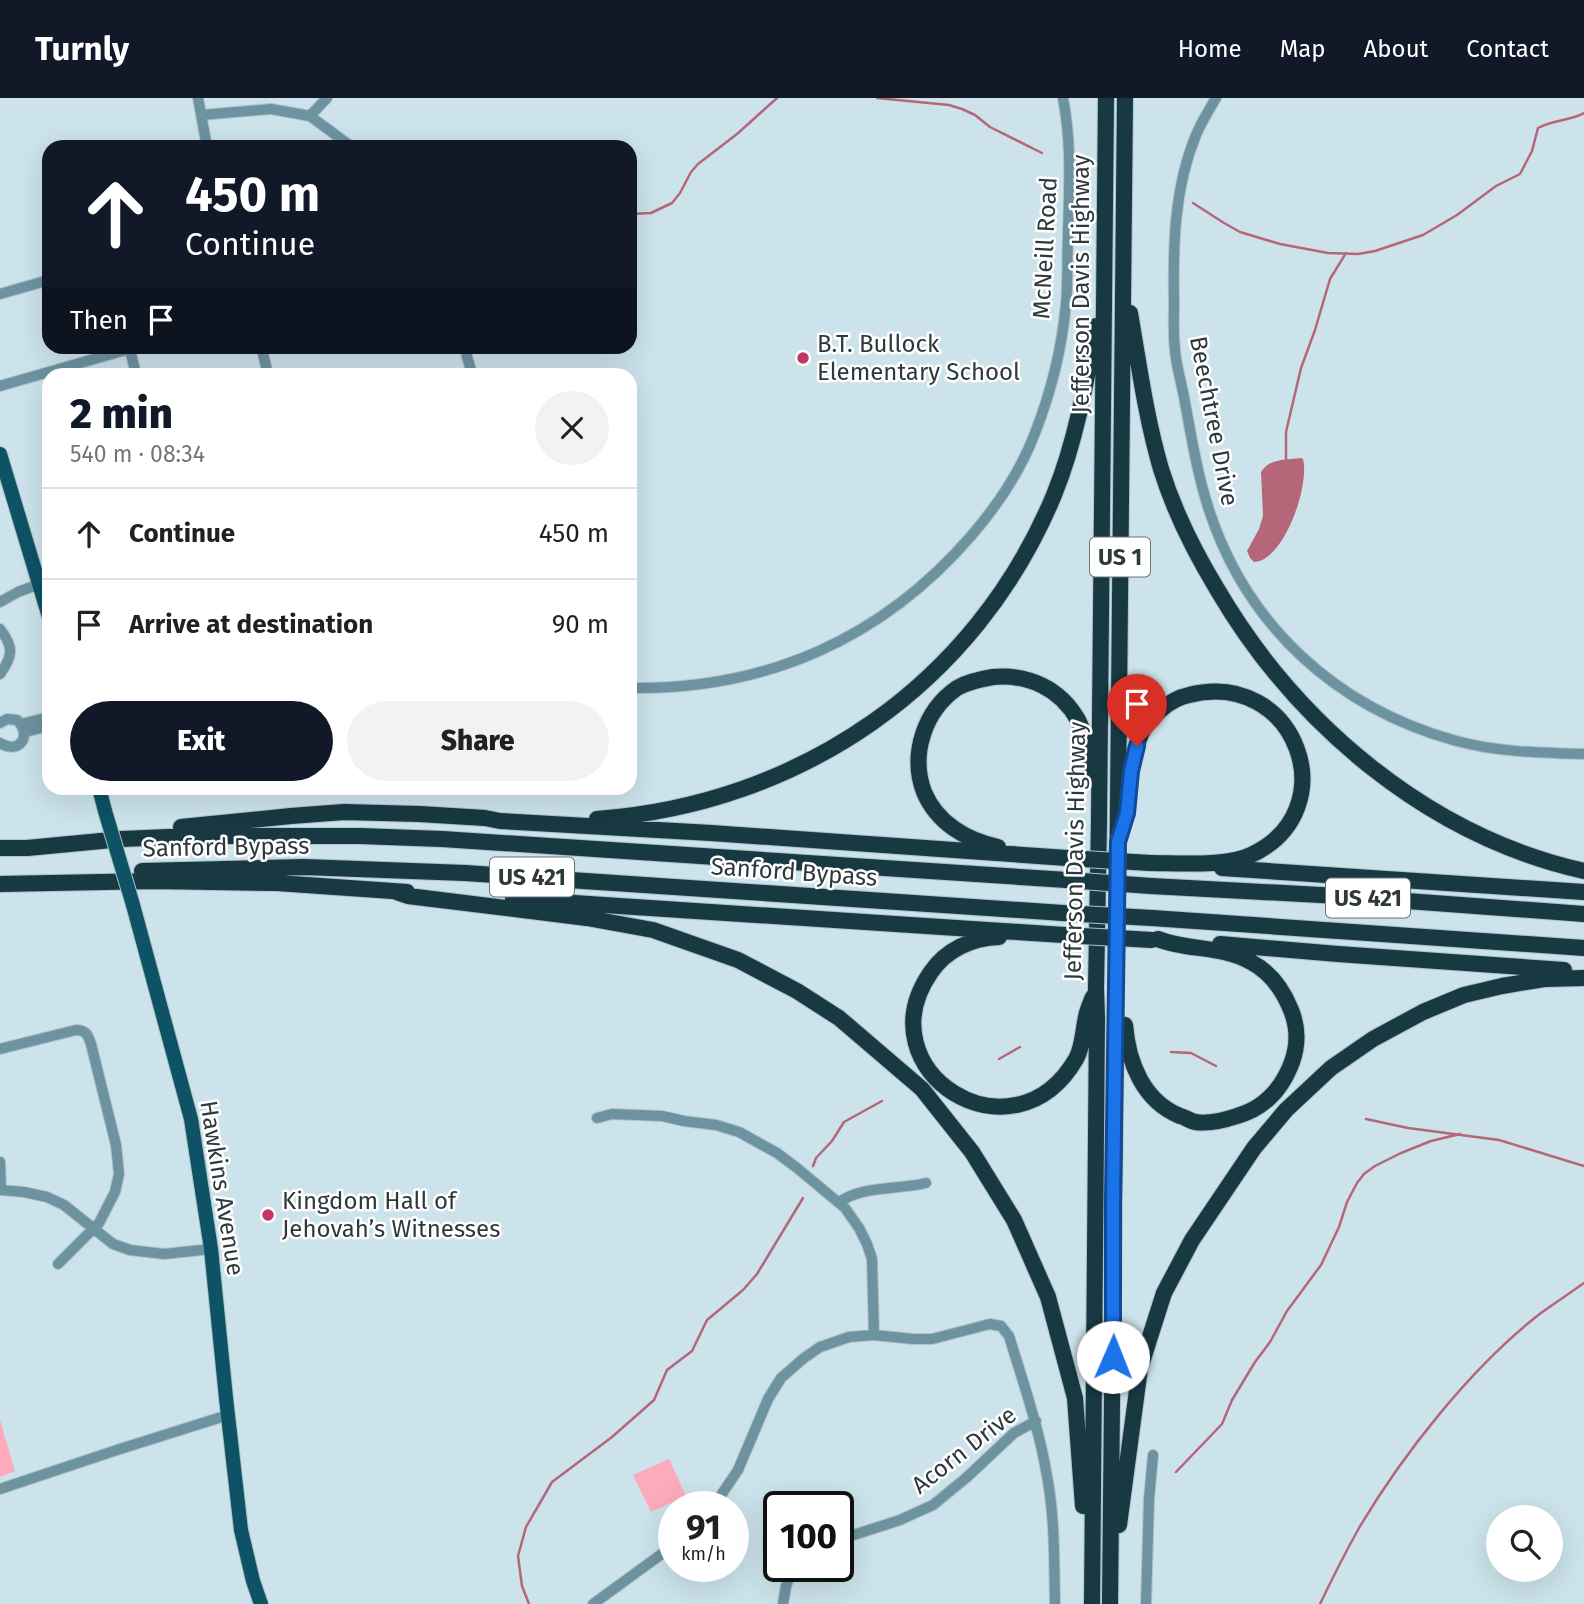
<!DOCTYPE html>
<meta charset="utf-8">
<style>
:root{--surface:#fff;--page:#f2f2f2;--text:#202124;--muted:#757577;--line:#e0e0e0;--accent:#111827}
body{margin:0;font-family:"Fira Sans",sans-serif;background:var(--page);color:var(--text);height:100vh;display:flex;flex-direction:column;font-size:26px;white-space:nowrap}
*{box-sizing:border-box;margin:0}
p{font-size:23px;color:var(--muted)}
.icon{flex:none;width:38px;height:38px;fill:none;stroke:currentColor;stroke-width:2;stroke-linecap:round;stroke-linejoin:round}
.map{position:relative;flex:1;overflow:hidden}
.details{position:absolute;left:42px;top:270px;width:595px;height:427px;display:flex;flex-direction:column;background:var(--surface);border-radius:21px;box-shadow:0 7px 28px #0002}
.details>*{flex:none}
.top-card{position:absolute;left:42px;top:42px;width:595px;height:214px;border-radius:21px;box-shadow:0 7px 28px #0002;background:#111827;color:#fff;overflow:hidden}
.controls{position:absolute;left:1486px;top:1407px;display:grid;gap:14px}
.controls a{display:grid;place-items:center;width:77px;height:77px;border-radius:50%;background:var(--surface);box-shadow:0 7px 28px #0002;font-size:35px}
.speed{position:absolute;left:658px;top:1393px;display:flex;gap:14px;font-size:35px;font-weight:700;text-align:center}
.speed>*{display:grid;place-content:center;width:91px;height:91px;border-radius:50%;background:var(--surface);box-shadow:0 7px 28px #0002;line-height:1}
.speed small{font-size:18px;font-weight:400}
.speed .limit{border:4px solid #111;border-radius:10px;background:#fff;color:#111}
.pin{position:absolute;display:grid;place-items:center;width:60px;height:60px;color:#fff;margin:-72px -30px;border-radius:50% 50% 50% 0;rotate:-45deg;box-shadow:0 0 7px #0007}
.pin .icon{rotate:45deg}
.me{position:absolute;width:77px;margin:-38px;rotate:1deg;stroke-linejoin:round;filter:drop-shadow(0 0 5px #0008)}
.turn{display:flex;align-items:center;gap:24px;height:147px;padding:0 28px;font-size:32px}
.turn .icon{width:91px;height:91px;stroke-width:2.5}
.turn b{display:block;font-size:49px;line-height:60px}
.then{display:flex;align-items:center;height:66px;padding:0 28px;background:#0003;gap:14px;font-size:26px}
.round{display:grid;place-items:center;flex:none;width:74px;height:74px;border-radius:37px;background:var(--page)}
.summary{display:flex;align-items:center;justify-content:space-between;height:119px;padding:0 28px}
h1{font-size:42px;font-weight:800;line-height:52px;color:var(--accent)}
.action{display:flex;gap:14px;margin-top:auto;padding:14px 28px}
.action a{flex:1;height:80px;border-radius:42px;background:var(--accent);color:#fff;font-size:28px;font-weight:800;line-height:80px;text-align:center}
.action a+a{background:var(--page);color:var(--text)}
ul{padding:0;list-style:none}
li{display:flex;align-items:center;gap:21px;height:91px;padding:0 28px;border-top:2px solid var(--line)}
li div{flex:1}
li b{display:block;font-size:26px}
li em{font-style:normal}
header{display:flex;align-items:center;gap:42px;box-sizing:border-box;height:98px;padding:0 35px;background:var(--accent);color:#fff}
header strong{font-size:33px}
nav{display:flex;gap:38px;margin-inline-start:auto;font-size:24px}
.map>svg:first-child{display:block}
</style>
<header>
<strong>Turnly</strong>
<nav><a>Home</a><a>Map</a><a>About</a><a>Contact</a></nav>
</header>
<div class="map">
<svg width="1584" height="1506" viewBox="0 0 1584 1506">
<rect width="100%" height="100%" fill="#cce3eb"/>
<path fill="#fdabbc" d="M0,1322L15,1373L0,1379Z
M669,1361L686,1398L651,1414L633,1377Z"/>
<path fill="#b66679" d="M1301,360L1303,361C1310,387 1284,463 1254,464L1250,460L1247,453L1259,431L1263,418L1261,374C1270,360 1286,362 1301,360Z"/>
<g fill="none" stroke-linecap="round" stroke-linejoin="round">
<path stroke="#b66679" stroke-width="2.5" d="M877,0L949,7L962,11L975,17L990,29L1042,55
M1193,105L1224,125L1240,134L1280,146L1328,155L1358,156L1375,153L1423,137L1457,117L1496,88L1520,76L1532,53L1538,30C1552,22 1569,23 1584,15
M630,116L651,115L672,105L680,95L691,74L698,66L737,36L777,0
M1286,365V334L1301,270L1315,232L1330,181L1346,155
M1171,954L1191,955L1216,968
M999,961L1020,949
M1366,1021L1408,1030L1499,1042L1584,1068
M813,1068L816,1060L832,1043L844,1024L882,1003
M1176,1374L1222,1326L1232,1302L1255,1264L1270,1244L1287,1213L1321,1167L1339,1129L1347,1104L1357,1085L1364,1076L1375,1068L1401,1055L1431,1043L1460,1036
M529,1506L522,1488L518,1458L526,1429L552,1384L612,1339L654,1302L667,1272L692,1253L707,1222L743,1192L757,1176L803,1100
M1320,1506C1332,1481 1345,1455 1359,1430C1403,1356 1472,1268 1541,1215C1555,1205 1570,1195 1584,1185"/>
<g stroke="#adc1c8" stroke-width="12">
<path id="minor" d="M198,0L207,49
M1216,0C1209,12 1201,25 1196,37C1174,90 1173,148 1174,204C1174,220 1173,236 1175,252C1176,267 1181,283 1184,299C1191,337 1197,375 1209,412C1247,528 1336,609 1453,642C1495,654 1540,655 1584,656
M201,17L271,11L310,18L352,49
M310,18L327,0
M0,196L49,182
M129,248L136,276
M261,248L268,276
M464,248L472,276
M0,288L129,251
M0,504L18,494L39,486
M0,531C14,549 13,558 0,576
M630,590C766,592 882,541 971,438C997,408 1021,372 1035,335C1051,294 1062,250 1066,206C1068,183 1067,160 1068,137C1069,91 1072,46 1063,0
M0,625L7,621L17,622C33,638 19,657 0,645
M21,626L49,619
M25,634L49,628
M0,951L76,932C86,932 88,937 91,946L116,1047L119,1076L115,1094L99,1125L58,1166
M597,1020L612,1016L662,1018L684,1023L716,1027L739,1034L777,1055L797,1070L845,1110L859,1130L867,1146L872,1161L874,1237
M0,1064L1,1091
M0,1092L24,1094L47,1099L64,1107L113,1146L130,1152L164,1156L211,1151
M839,1104C864,1087 898,1092 926,1085
M0,1391L120,1351L228,1317
M713,1409L738,1372L768,1301L781,1280L804,1260L820,1249L849,1239L874,1237L913,1241H932L990,1226L1001,1228L1009,1238C1023,1284 1039,1330 1047,1378C1055,1420 1054,1463 1055,1506
M838,1442L900,1422L933,1407L966,1380L1014,1335L1036,1323
M593,1506L674,1447
M783,1506L786,1488L794,1468
M1146,1506L1149,1401L1153,1357"/>
</g>
<g stroke="#adc1c8" stroke-width="16">
<path id="major" d="M0,356L49,519
M99,690L105,713
M133,807L191,1021L211,1151L226,1300L241,1432L253,1483L261,1506"/>
</g>
<g stroke="#adc1c8" stroke-width="18">
<path id="highway" d="M1130,215C1139,267 1146,320 1161,371C1174,413 1194,453 1217,491C1296,626 1428,738 1584,773
M1127,715C1130,689 1130,661 1141,636C1150,618 1170,601 1189,597C1296,570 1348,712 1251,757C1227,769 1177,765 1150,765
M597,721C800,706 975,587 1054,397C1076,343 1086,285 1096,228
M181,729L291,718L344,714L419,716L485,720L500,723L711,735L1067,760
M998,749C966,742 937,725 924,694C910,657 924,613 957,590C967,584 981,581 993,579C1028,576 1060,590 1078,622C1087,639 1088,659 1091,679
M0,750H27L122,741L191,738H360L442,741L1067,782
M1222,770L1584,794
M142,773L304,769L465,775L1063,815
M0,786L154,783L277,785L407,794
M1151,788L1339,798L1584,816
M396,794L408,798L587,820L653,832L738,862L797,893L839,920L922,991L972,1054L1014,1122L1048,1199L1075,1300L1083,1408
M513,801L1064,837
M1152,820L1584,850
M999,839C971,840 946,852 931,874C862,973 1013,1069 1076,961C1083,949 1083,932 1086,919C1087,913 1090,906 1093,899
M1220,846L1338,856L1564,872
M1125,927C1128,964 1143,1003 1180,1018C1185,1019 1190,1023 1195,1024C1207,1026 1225,1022 1237,1018C1265,1010 1282,991 1292,964C1298,947 1298,929 1291,912C1283,892 1270,874 1251,864C1221,847 1187,853 1158,841
M1119,1427L1140,1270L1164,1195L1192,1142L1254,1050L1286,1012L1331,970L1373,941L1423,914L1464,897L1502,888L1544,881L1584,880
M1092,1506L1097,920L1096,890L1099,723L1106,0
M1110,1506L1125,0"/>
</g>
<use href="#minor" stroke="#6d93a0" stroke-width="10"/>
<use href="#major" stroke="#0d5265" stroke-width="14"/>
<use href="#highway" stroke="#183842" stroke-width="16"/>
<g stroke="#adc1c8" stroke-width="16" stroke-linecap="butt">
<path id="major-bridge" d="M105,713L133,807"/>
</g>
<g stroke="#adc1c8" stroke-width="18" stroke-linecap="butt">
<path id="highway-bridge" d="M1067,760L1150,765
M1067,782L1151,788
M1063,815L1152,820
M1064,837L1152,842"/>
</g>
<use href="#major-bridge" stroke="#0d5265" stroke-width="14"/>
<use href="#highway-bridge" stroke="#183842" stroke-width="16"/>
</g>
<g fill="none" stroke-linecap="round" stroke-linejoin="round">
<g stroke="#114b97" stroke-width="18">
<path id="route" d="M1113,1259V1101L1118,744L1127,715L1131,673L1137,648"/>
</g>
<use href="#route" stroke="#1a73e8" stroke-width="12"/>
</g>
<g fill="#c43764" stroke="#fff" stroke-width="2.5">
<circle cx="803" cy="260" r="7"/>
<circle cx="268" cy="1117" r="7"/>
</g>
<g text-anchor="middle" dominant-baseline="central" stroke-width="5" stroke-linejoin="round" paint-order="stroke">
<g fill="#fff" stroke="#6d7476" stroke-width="2">
<rect x="1090" y="439.5" width="60" height="39" rx="5"/>
<rect x="490" y="759.5" width="84" height="39" rx="5"/>
<rect x="1326" y="780.5" width="84" height="39" rx="5"/>
</g>
<g font-size="23" font-weight="bold" fill="#2f383b">
<text x="1120" y="459">US 1</text>
<text x="532" y="779">US 421</text>
<text x="1368" y="800">US 421</text>
</g>
<g font-size="24" fill="#2f383b" stroke="#fff">
<text transform="translate(1045 150) rotate(-87)">McNeill Road</text>
<text transform="translate(1081 186) rotate(-90)">Jefferson Davis Highway</text>
<text transform="translate(1214 323) rotate(79)">Beechtree Drive</text>
<text transform="translate(226 749) rotate(-1)">Sanford Bypass</text>
<text transform="translate(1075 753) rotate(-89)">Jefferson Davis Highway</text>
<text transform="translate(794 774) rotate(4)">Sanford Bypass</text>
<text transform="translate(222 1090) rotate(81)">Hawkins Avenue</text>
<text transform="translate(964 1352) rotate(-38)">Acorn Drive</text>
</g>
<g font-size="24" fill="#2f383b" stroke="#fff" text-anchor="start">
<text x="817" y="246">B.T. Bullock<tspan x="817" dy="28">Elementary School</tspan></text>
<text x="282" y="1103">Kingdom Hall of<tspan x="282" dy="28">Jehovah’s Witnesses</tspan></text>
</g>
</g>
</svg>
<div class="controls">
<a><svg class="icon" aria-label="search" viewBox="0 0 24 24"><circle cx="10" cy="10" r="6"/><path d="M15 15l6 6"/></svg></a>
</div>
<div class="speed"><div>91<small>km/h</small></div><div class="limit">100</div></div>
<div class="pin" style="left:1137px;top:648px;background:#d93025"><svg class="icon" aria-label="arrive" viewBox="0 0 24 24"><path d="M6 21V4h12l-3 4 3 4H6"/></svg></div>
<svg class="me" style="left:1113px;top:1259px" viewBox="-20 -20 40 40"><circle r="19" fill="#fff"/><path d="M0-13L10 11 0 6-10 11z" fill="#1a73e8"/></svg>
<div class="top-card">
<div class="turn"><svg class="icon" aria-label="ahead" viewBox="0 0 24 24"><path d="M12 20V5M6 11l6-6 6 6"/></svg><div><b>450 m</b>Continue</div></div>
<div class="then">Then<svg class="icon" aria-label="arrive" viewBox="0 0 24 24"><path d="M6 21V4h12l-3 4 3 4H6"/></svg></div>
</div>
<section class="details">
<div class="summary"><div><h1>2 min</h1><p>540 m · 08:34</p></div><a class="round"><svg class="icon" aria-label="close" viewBox="0 0 24 24"><path d="M6 6l12 12M18 6L6 18"/></svg></a></div>
<ul>
<li><svg class="icon" aria-label="ahead" viewBox="0 0 24 24"><path d="M12 20V5M6 11l6-6 6 6"/></svg><div><b>Continue</b></div><em>450 m</em></li>
<li><svg class="icon" aria-label="arrive" viewBox="0 0 24 24"><path d="M6 21V4h12l-3 4 3 4H6"/></svg><div><b>Arrive at destination</b></div><em>90 m</em></li>
</ul>
<div class="action"><a>Exit</a><a>Share</a></div>
</section>
</div>
